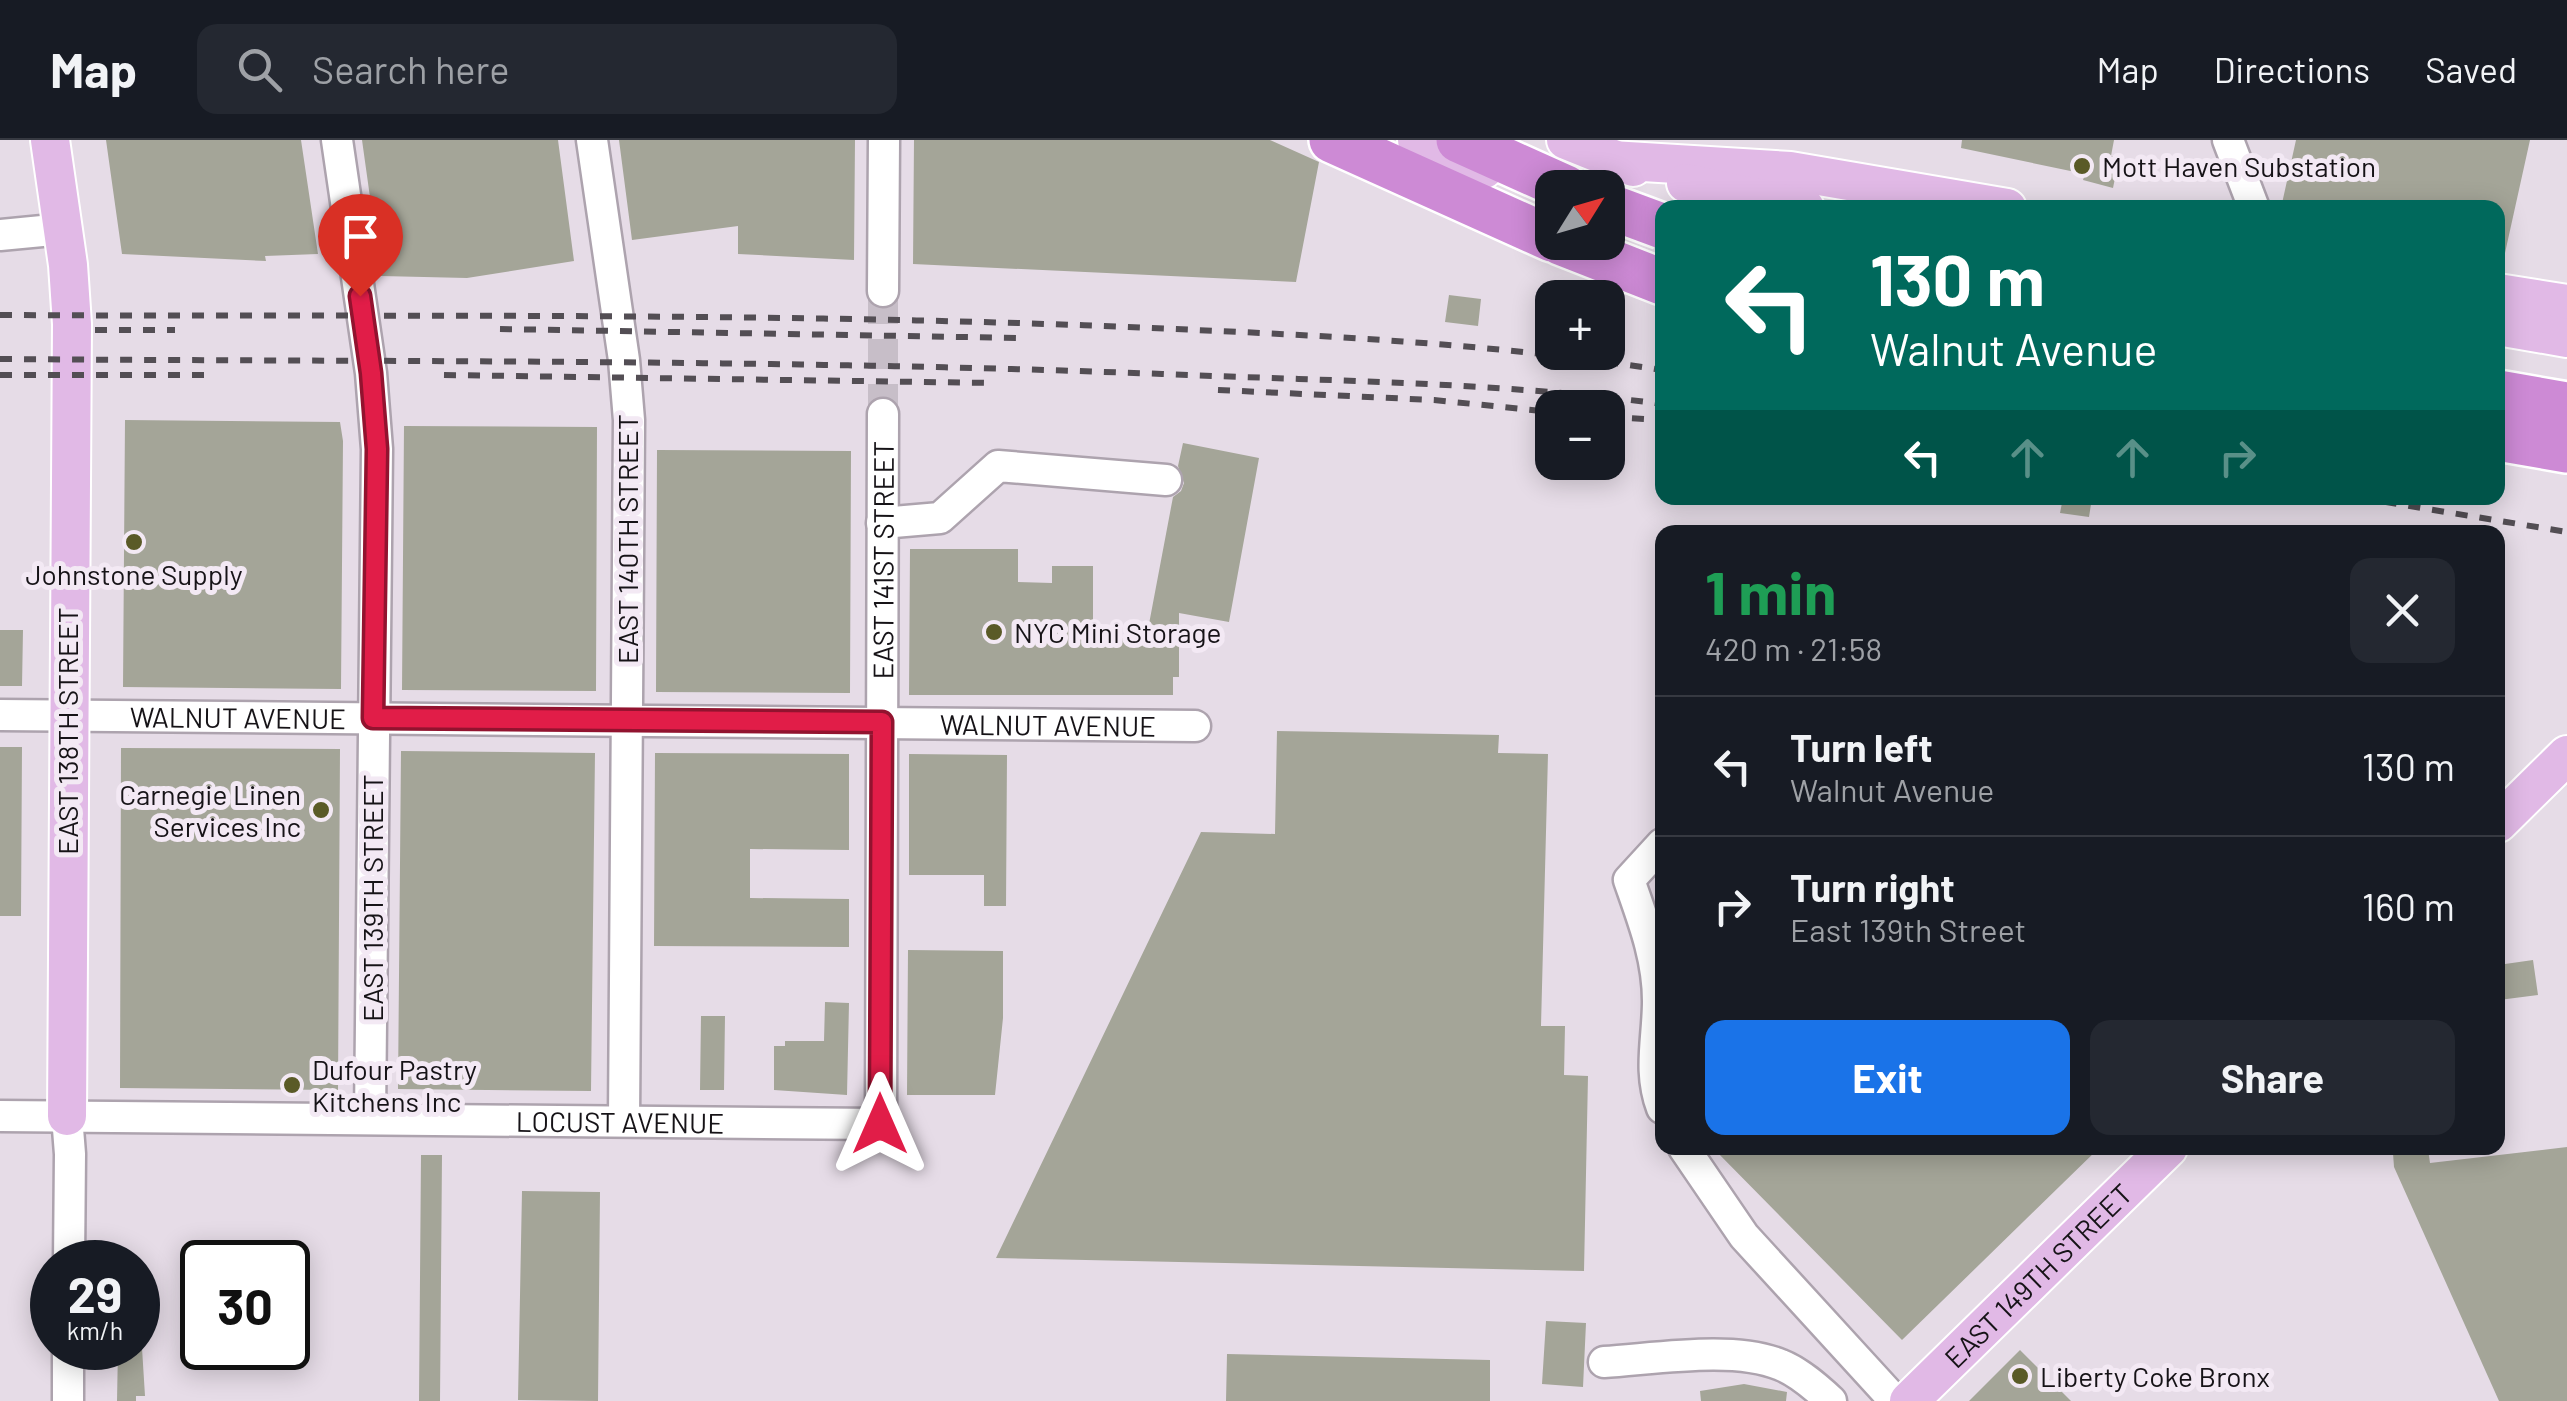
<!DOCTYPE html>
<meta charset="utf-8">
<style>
:root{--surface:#171b24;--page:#242831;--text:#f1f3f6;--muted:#9ea1a6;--line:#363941;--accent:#1a73e8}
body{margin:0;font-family:Barlow,sans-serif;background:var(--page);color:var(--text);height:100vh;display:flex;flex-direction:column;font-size:38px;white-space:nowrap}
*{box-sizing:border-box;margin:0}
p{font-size:32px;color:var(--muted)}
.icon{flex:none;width:55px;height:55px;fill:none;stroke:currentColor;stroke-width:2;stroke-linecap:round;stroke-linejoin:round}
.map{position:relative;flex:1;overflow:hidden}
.drawer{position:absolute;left:1655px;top:385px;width:850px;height:630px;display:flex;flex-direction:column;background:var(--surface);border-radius:20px;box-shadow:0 5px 25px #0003}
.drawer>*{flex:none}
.banner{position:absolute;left:1655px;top:60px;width:850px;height:305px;border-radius:20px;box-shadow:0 5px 25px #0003;background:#00695c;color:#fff;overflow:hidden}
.needle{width:65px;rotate:53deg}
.fabs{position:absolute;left:1535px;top:30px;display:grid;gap:20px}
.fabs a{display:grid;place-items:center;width:90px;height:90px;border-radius:20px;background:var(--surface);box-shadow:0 5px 25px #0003;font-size:50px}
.speed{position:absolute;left:30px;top:1100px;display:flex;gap:20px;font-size:50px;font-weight:700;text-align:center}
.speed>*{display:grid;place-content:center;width:130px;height:130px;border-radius:50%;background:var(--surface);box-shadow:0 5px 25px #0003;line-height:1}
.speed small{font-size:25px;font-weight:400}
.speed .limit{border:5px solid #111;border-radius:15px;background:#fff;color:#111}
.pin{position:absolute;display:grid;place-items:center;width:85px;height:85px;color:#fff;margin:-102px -42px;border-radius:50% 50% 50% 0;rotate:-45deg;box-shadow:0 0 10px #0007}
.pin .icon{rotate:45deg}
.me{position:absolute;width:110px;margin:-55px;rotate:0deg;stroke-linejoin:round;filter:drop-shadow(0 0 8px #0008)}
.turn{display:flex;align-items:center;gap:35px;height:210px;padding:0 50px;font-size:45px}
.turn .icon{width:130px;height:130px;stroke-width:2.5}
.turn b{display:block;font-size:70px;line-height:85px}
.lanes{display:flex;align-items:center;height:95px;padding:0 50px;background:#0003;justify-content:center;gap:50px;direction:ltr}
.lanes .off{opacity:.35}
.round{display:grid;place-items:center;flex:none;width:105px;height:105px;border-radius:20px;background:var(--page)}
.overview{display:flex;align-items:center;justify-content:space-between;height:170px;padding:0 50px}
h1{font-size:60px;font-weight:700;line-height:75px;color:#1e9e55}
.button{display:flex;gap:20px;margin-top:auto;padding:20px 50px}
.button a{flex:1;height:115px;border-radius:20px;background:var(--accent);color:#fff;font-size:40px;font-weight:700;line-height:115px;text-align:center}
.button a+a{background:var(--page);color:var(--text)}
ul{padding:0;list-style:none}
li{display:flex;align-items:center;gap:30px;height:140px;padding:0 50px;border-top:2px solid var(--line)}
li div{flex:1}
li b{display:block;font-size:38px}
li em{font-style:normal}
header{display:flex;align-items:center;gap:60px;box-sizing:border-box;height:140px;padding:0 50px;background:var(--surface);border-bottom:2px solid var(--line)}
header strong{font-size:48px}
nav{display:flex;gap:55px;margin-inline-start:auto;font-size:35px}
.search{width:700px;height:90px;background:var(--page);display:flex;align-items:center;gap:25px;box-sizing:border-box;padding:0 35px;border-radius:20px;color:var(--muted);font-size:38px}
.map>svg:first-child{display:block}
</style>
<header>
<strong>Map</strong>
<div class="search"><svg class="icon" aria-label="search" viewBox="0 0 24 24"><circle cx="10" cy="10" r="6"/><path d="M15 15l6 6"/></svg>Search here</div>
<nav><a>Map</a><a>Directions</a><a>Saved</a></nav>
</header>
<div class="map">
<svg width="2567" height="1261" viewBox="0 0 2567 1261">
<rect width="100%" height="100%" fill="#e6dce7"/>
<path fill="#a4a598" d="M106,0H301L318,114L265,116L266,121L122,114Z
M362,0H558L574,121L467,138L381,136Z
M619,0H855L854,120L738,114V86L632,100Z
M914,0H1270L1319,22L1296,142L913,124Z
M1962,0H2114L2111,16L2119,18L2113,48L2083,40L2085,34L1961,8Z
M2296,0H2530L2505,113L2498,112V68H2281Z
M1449,155L1481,159L1478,186L1445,182Z
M125,280L340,282L343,301L341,549L123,547Z
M404,286L597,287L596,551L402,550Z
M1183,303L1259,318L1229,482L1179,473V537H1173V555H909L910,409H1018V442L1052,443V426H1093V498H1142V484H1149L1173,357L1181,351L1184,343L1178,326Z
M657,310L851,311L850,553L656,552Z
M2063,358H2092L2089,377L2060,373Z
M0,490H23L22,546H0Z
M1277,591L1499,595L1498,613L1548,614L1541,886H1565L1564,935L1588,936L1584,1131L996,1118L1201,692L1275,694Z
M0,607H22L21,776H0Z
M121,608L340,609L338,950L120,948Z
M401,611L595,613L591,951L398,949Z
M655,613L849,614V710L750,709V758L849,759V807L654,806Z
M909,614L1007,615L1006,766H984V735H909Z
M908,810L1003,811V878L995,955H907Z
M2533,820L2538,855L2499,860L2498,825Z
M825,862L849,863L847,955L774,950V906H785V901H824Z
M701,876H725L724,950H700Z
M2567,1007V1261H2499L2394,1027L2393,1013L2428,1009L2430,1023Z
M1713,1008H2099L1902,1200Z
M421,1015H442L440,1261H419Z
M522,1051L600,1052L598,1261L518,1260Z
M1546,1181L1586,1183L1583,1247L1542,1244Z
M118,1208H142L145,1256H136V1261H117Z
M2020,1210L2071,1261H1969Z
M1227,1214L1490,1220V1261H1226Z
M1744,1244L1787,1252L1786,1261H1701L1700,1251Z"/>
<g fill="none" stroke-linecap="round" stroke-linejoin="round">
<path stroke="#c7bec8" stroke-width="30" stroke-dasharray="30 15" stroke-linecap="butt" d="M883,274V151"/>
<g stroke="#ada3ae" stroke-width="35">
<g id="minor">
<path d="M337,0L371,233L377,309L370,978"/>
<path d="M592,0L624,220L629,280L624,980"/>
<path d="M2228,0L2254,68"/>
<path d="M0,95L63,89"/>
<path d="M883,151L884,0"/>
<path d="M882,383L940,378L998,326L1166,340"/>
<path id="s1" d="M0,575L1195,586"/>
<path d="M1662,704L1629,740C1643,780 1658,818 1658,861C1658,899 1648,931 1662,968"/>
<path id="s2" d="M0,976L881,984L883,274"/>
<path d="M67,976L70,1014L69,1122"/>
<path d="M1684,1008L1744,1096L1895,1261"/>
<path d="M1604,1222C1654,1219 1734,1205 1781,1225C1799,1232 1817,1248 1831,1261"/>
<path d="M68,1261V1208"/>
</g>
</g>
<g stroke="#fff" stroke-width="42">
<g id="major">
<path d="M50,0L68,125L72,184L67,976"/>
<path d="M1417,0L1484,29"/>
<path d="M1566,0L1633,27"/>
<path d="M1611,20L1790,31L2007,68"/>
<path d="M1686,43L1805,68"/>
<path d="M2498,153L2567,164"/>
<path d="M2498,186L2567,198"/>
<path d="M2498,683L2567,615"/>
<path id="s3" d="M1909,1261L2168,1008"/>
</g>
</g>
<g stroke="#fff" stroke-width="50">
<path id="highway" d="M1332,0L1552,99
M1459,0L1566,48
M1560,102L1662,142
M2498,253L2567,265
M2498,298L2567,310"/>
</g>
<use href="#minor" stroke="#fff" stroke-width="30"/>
<use href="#major" stroke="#e1b9e6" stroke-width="38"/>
<use href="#highway" stroke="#cd8ad5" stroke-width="45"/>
<path stroke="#534e54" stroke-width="6" stroke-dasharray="12 12" stroke-linecap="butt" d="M0,175C368,177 736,172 1104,186C1291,194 1477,201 1662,230
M500,189L1020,198
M95,190H175
M0,219C388,222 775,219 1162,234C1329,241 1497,242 1662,264
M0,235H214
M444,235L993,243
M1218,250L1434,260L1552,272
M1608,277L1662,280
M2361,358L2567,392"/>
<g stroke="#fff" stroke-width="50" stroke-linecap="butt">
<path id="highway-bridge" d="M1608,66L1662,86"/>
</g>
<use href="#highway-bridge" stroke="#cd8ad5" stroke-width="45"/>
</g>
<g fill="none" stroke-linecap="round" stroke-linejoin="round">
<g stroke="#92132f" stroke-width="25">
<path id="route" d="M360,156L371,233L377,309L373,578L882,582L880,984"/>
</g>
<use href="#route" stroke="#e11d48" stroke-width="18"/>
</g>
<g fill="#5a5a27" stroke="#f3e9f4" stroke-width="4">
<circle cx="2082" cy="26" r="10"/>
<circle cx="134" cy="402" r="10"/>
<circle cx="994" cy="492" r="10"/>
<circle cx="321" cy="670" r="10"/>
<circle cx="292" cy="945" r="10"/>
<circle cx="2020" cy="1236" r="10"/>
</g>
<g text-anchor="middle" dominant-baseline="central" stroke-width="10" stroke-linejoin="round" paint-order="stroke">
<g font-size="28" fill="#161317" stroke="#f3e9f4" text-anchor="start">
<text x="2102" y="26">Mott Haven Substation</text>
<text x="134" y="434" text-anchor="middle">Johnstone Supply</text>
<text x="1014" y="492">NYC Mini Storage</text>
<text x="301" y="654" text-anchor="end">Carnegie Linen<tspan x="301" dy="32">Services Inc</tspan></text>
<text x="312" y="929">Dufour Pastry<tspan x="312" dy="32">Kitchens Inc</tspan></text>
<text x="2040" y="1236">Liberty Coke Bronx</text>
</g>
<g font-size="28" fill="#161317" stroke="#f3e9f4">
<text transform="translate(627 399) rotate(-90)">EAST 140TH STREET</text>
<text stroke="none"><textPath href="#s2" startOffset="1445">EAST 141ST STREET</textPath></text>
<text stroke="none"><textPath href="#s1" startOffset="238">WALNUT AVENUE</textPath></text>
<text stroke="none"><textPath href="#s1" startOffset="1048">WALNUT AVENUE</textPath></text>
<text transform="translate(67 591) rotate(-90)">EAST 138TH STREET</text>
<text transform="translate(372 758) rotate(-90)">EAST 139TH STREET</text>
<text stroke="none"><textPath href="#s2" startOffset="620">LOCUST AVENUE</textPath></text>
<text stroke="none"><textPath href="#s3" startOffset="180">EAST 149TH STREET</textPath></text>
</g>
</g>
</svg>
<div class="fabs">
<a><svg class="needle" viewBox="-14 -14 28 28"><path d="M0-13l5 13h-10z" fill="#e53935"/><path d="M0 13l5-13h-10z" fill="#9ea1a6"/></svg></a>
<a>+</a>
<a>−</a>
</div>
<div class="speed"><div>29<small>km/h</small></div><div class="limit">30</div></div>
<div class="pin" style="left:360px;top:156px;background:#d93025"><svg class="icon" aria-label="arrive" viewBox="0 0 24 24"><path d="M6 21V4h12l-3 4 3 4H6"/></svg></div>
<svg class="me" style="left:880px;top:984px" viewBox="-20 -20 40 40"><path d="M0-17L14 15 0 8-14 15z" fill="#e11d48" stroke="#fff" stroke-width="4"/></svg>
<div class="banner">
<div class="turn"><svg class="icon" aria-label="left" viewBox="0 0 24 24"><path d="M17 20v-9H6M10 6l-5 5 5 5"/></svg><div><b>130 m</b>Walnut Avenue</div></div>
<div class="lanes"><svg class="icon" aria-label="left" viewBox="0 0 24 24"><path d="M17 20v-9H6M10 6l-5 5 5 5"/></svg><svg class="icon off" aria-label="ahead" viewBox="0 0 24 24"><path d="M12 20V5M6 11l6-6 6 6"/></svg><svg class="icon off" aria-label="ahead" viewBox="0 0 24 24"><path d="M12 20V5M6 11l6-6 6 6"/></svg><svg class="icon off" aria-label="right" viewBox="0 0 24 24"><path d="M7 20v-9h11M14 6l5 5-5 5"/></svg></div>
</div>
<section class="drawer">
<div class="overview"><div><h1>1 min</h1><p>420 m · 21:58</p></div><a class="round"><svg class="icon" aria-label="close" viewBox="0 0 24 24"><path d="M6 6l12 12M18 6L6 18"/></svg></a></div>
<ul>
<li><svg class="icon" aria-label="left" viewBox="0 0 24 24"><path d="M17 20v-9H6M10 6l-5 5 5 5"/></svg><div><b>Turn left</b><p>Walnut Avenue</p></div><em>130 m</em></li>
<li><svg class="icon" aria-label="right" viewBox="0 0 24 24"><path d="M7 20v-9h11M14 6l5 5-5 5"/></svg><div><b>Turn right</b><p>East 139th Street</p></div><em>160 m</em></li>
</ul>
<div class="button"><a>Exit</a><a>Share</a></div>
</section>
</div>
